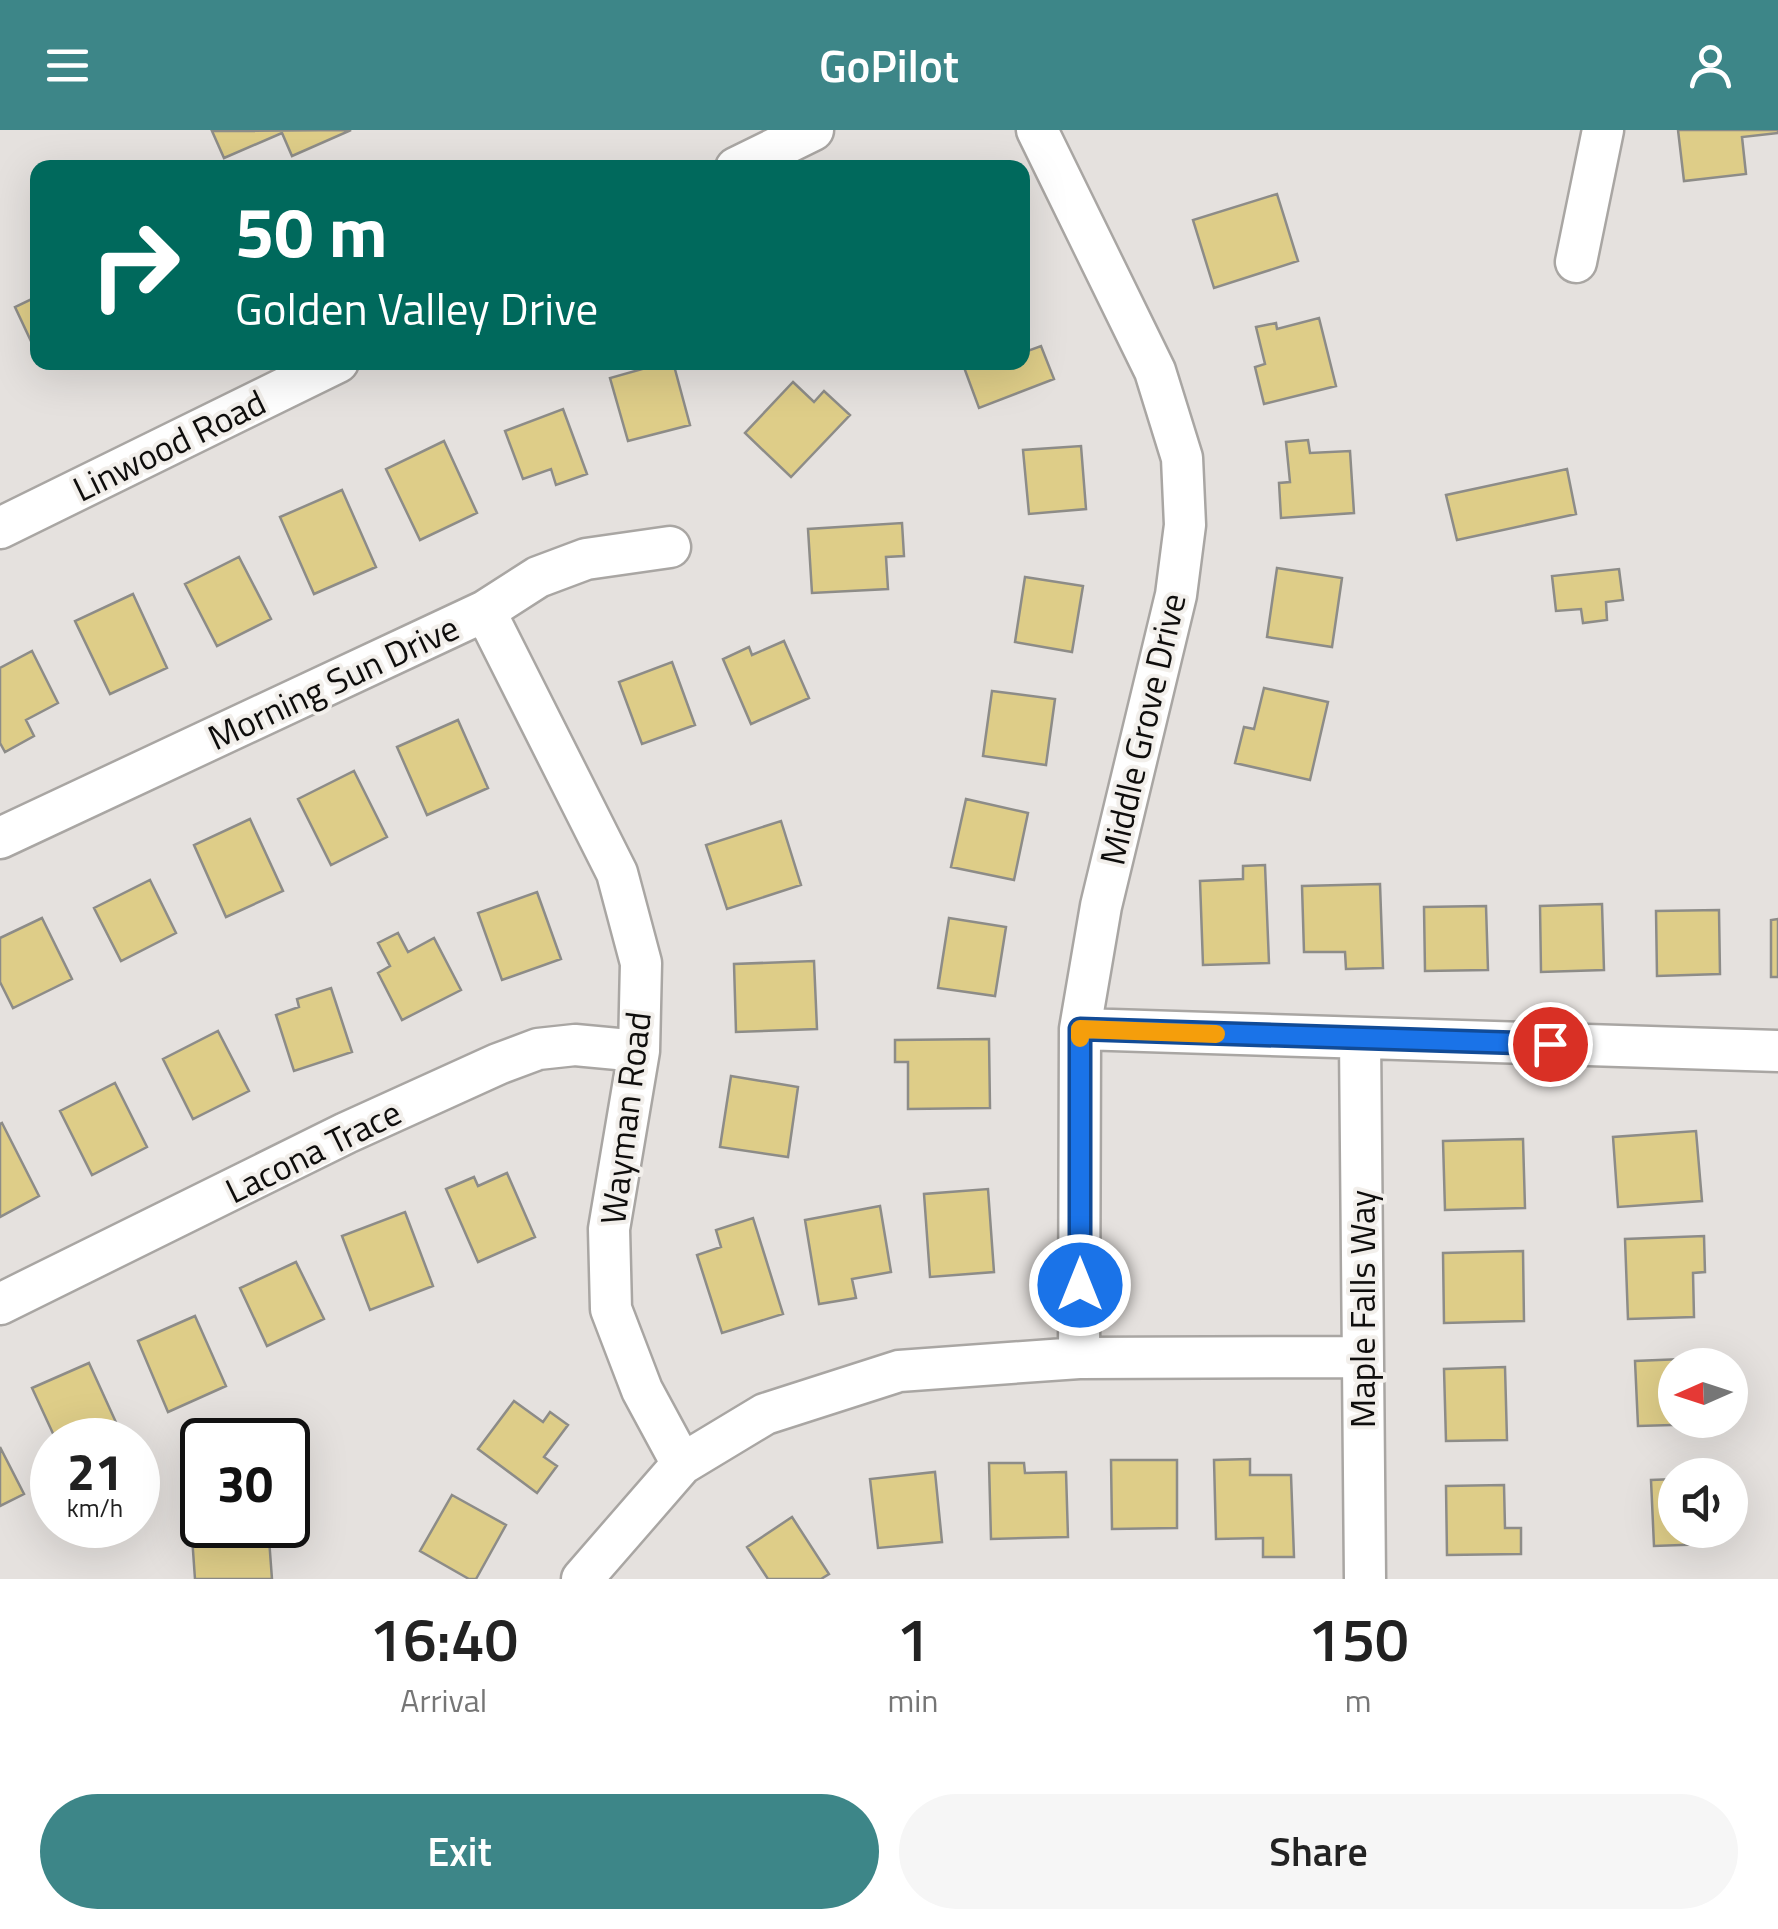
<!DOCTYPE html>
<style>
:root{--surface:#fff;--page:#f6f6f6;--text:#222;--muted:#767676;--accent:#3d8688}
body{margin:0;font-family:"Titillium Web",sans-serif;background:var(--page);color:var(--text);height:100vh;display:flex;flex-direction:column;font-size:38px;white-space:nowrap}
*{box-sizing:border-box;margin:0}
p{font-size:32px;color:var(--muted)}
.icon{flex:none;width:55px;height:55px;fill:none;stroke:currentColor;stroke-width:2;stroke-linecap:round;stroke-linejoin:round}
.map{position:relative;height:1449px;overflow:hidden}
.panel{display:flex;flex-direction:column;background:var(--surface);flex:1}
.panel>*{flex:none}
.banner{position:absolute;left:30px;top:30px;width:1000px;height:210px;border-radius:20px;box-shadow:0 10px 40px #0002;background:#00695c;color:#fff;overflow:hidden}
.needle{width:65px;rotate:267deg}
.buttons{position:absolute;left:1658px;top:1218px;display:grid;gap:20px}
.buttons a{display:grid;place-items:center;width:90px;height:90px;border-radius:50%;background:var(--surface);box-shadow:0 10px 40px #0002;font-size:50px}
.speed{position:absolute;left:30px;top:1288px;display:flex;gap:20px;font-size:50px;font-weight:700;text-align:center}
.speed>*{display:grid;place-content:center;width:130px;height:130px;border-radius:50%;background:var(--surface);box-shadow:0 10px 40px #0002;line-height:1}
.speed small{font-size:25px;font-weight:400}
.speed .limit{border:5px solid #111;border-radius:15px;background:#fff;color:#111}
.pin{position:absolute;display:grid;place-items:center;width:85px;height:85px;color:#fff;margin:-42px;border:5px solid #fff;border-radius:50%;box-shadow:0 2px 10px #0007}
.me{position:absolute;width:110px;margin:-55px;rotate:0deg;stroke-linejoin:round;filter:drop-shadow(0 0 8px #0008)}
.turn{display:flex;align-items:center;gap:35px;height:210px;padding:0 40px;font-size:45px}
.turn .icon{width:130px;height:130px;stroke-width:2.5}
.turn b{display:block;font-size:70px;line-height:85px}
.eta{display:flex;justify-content:space-evenly;align-items:center;height:170px;text-align:center}
.eta b{font-size:60px;font-weight:600;line-height:70px}
.primary-button{display:flex;gap:20px;margin-top:auto;padding:20px 40px}
.primary-button a{flex:1;height:115px;border-radius:60px;background:var(--accent);color:#fff;font-size:40px;font-weight:600;line-height:115px;text-align:center}
.primary-button a+a{background:var(--page);color:var(--text)}
header{display:flex;justify-content:space-between;align-items:center;height:130px;padding:0 40px;background:var(--accent);color:#fff;font-size:45px;font-weight:600}
.map>svg:first-child{display:block}
</style>
<header><svg class="icon" aria-label="menu" viewBox="0 0 24 24"><path d="M4 6h16M4 12h16M4 18h16"/></svg>GoPilot<svg class="icon" aria-label="person" viewBox="0 0 24 24"><circle cx="12" cy="8" r="4"/><path d="M4 21q1-7 8-7t8 7"/></svg></header>
<div class="map">
<svg width="1778" height="1449" viewBox="0 0 1778 1449">
<rect width="100%" height="100%" fill="#e5e1de"/>
<path fill="#decd88" stroke="#8d8c88" stroke-width="2.5" d="M351,0L292,26L282,3L224,28L212,1Z
M1678,0H1778V3L1742,7L1746,44L1684,51Z
M1277,64L1298,131L1214,158L1193,90Z
M38,166V224H37L15,177Z
M1319,188L1336,256L1264,274L1255,237L1265,234L1256,197L1276,193L1277,199Z
M1022,216L1025,222L1041,216L1054,249L979,278L962,232H1022Z
M667,232H673L690,295L628,311L610,248Z
M793,252L814,272L824,261L850,285L791,347L745,303Z
M563,279L587,344L556,355L551,339L523,349L505,301Z
M1308,310L1310,323L1350,321L1354,383L1281,388L1279,353L1290,352L1286,312Z
M444,311L477,383L420,410L386,339Z
M1081,316L1086,379L1029,384L1023,320Z
M1567,339L1576,384L1457,410L1446,365Z
M342,360L376,437L314,464L280,387Z
M902,393L904,426L886,427L888,459L812,463L808,399Z
M239,427L271,489L217,516L185,454Z
M1277,438L1342,448L1332,517L1267,507Z
M1619,439L1623,470L1606,472L1607,490L1583,493L1581,479L1556,481L1552,446Z
M1025,447L1083,456L1072,522L1015,512Z
M133,464L167,538L110,564L75,491Z
M784,511L809,568L751,594L723,529L749,517L752,525Z
M32,521L58,573L26,590L34,606L5,622L0,613V538Z
M672,532L695,595L642,614L619,552Z
M1264,558L1328,572L1310,650L1235,633L1244,597L1254,599Z
M992,561L1055,569L1046,635L983,626Z
M458,590L488,658L427,685L397,617Z
M354,641L387,707L331,735L298,669Z
M966,669L1028,683L1014,750L951,737Z
M250,689L283,761L226,787L194,715Z
M781,691L801,755L727,779L706,715Z
M1265,735L1269,833L1203,835L1200,751L1243,749V736Z
M150,750L176,803L121,831L94,778Z
M1380,754L1383,838L1346,839L1345,822H1304L1302,756Z
M537,762L561,829L502,850L478,783Z
M1602,774L1604,840L1541,842L1540,776Z
M1486,776L1488,840L1425,841L1424,777Z
M1719,780L1720,844L1657,846L1656,781Z
M42,788L72,849L13,878L0,852V808Z
M949,788L1006,797L995,866L938,858Z
M1778,789V847H1771V790Z
M398,803L408,822L434,808L461,860L402,890L378,843L390,836L378,813Z
M814,831L817,899L736,902L734,834Z
M331,858L352,922L294,941L276,885L299,877L297,869Z
M218,901L249,961L193,989L163,929Z
M989,909L990,978L908,979V932H895V910Z
M731,946L798,957L788,1027L720,1017Z
M115,953L147,1017L92,1045L60,981Z
M2,993L39,1066L0,1087V994Z
M1696,1001L1702,1071L1618,1077L1613,1007Z
M1523,1009L1525,1078L1445,1080L1443,1011Z
M507,1043L535,1107L478,1132L446,1059L474,1047L478,1056Z
M988,1059L994,1142L930,1147L924,1064Z
M880,1076L891,1142L852,1149L856,1168L819,1174L805,1090Z
M405,1082L433,1156L370,1180L342,1106Z
M753,1088L783,1184L722,1203L697,1125L721,1117L716,1100Z
M1704,1106L1705,1142L1693,1143L1694,1187L1628,1189L1625,1109Z
M1523,1121L1524,1191L1444,1193L1443,1123Z
M296,1132L324,1189L267,1216L240,1158Z
M195,1186L226,1256L168,1282L138,1211Z
M1707,1228V1235H1675V1290H1708V1294L1638,1296L1635,1231Z
M89,1233L124,1310H56L32,1258Z
M1505,1237L1507,1310L1446,1311L1444,1239Z
M514,1271L543,1292L550,1282L568,1295L544,1327L557,1336L537,1363L478,1319Z
M0,1317L24,1364L0,1376Z
M1250,1329V1345H1291L1294,1427H1263V1408L1216,1409L1214,1330Z
M1111,1330H1177V1398L1112,1399Z
M989,1333H1024L1025,1343L1066,1342L1068,1407L991,1409Z
M935,1342L942,1412L878,1418L870,1349Z
M1675,1349V1400H1708L1709,1414L1654,1416L1651,1350Z
M1504,1355L1505,1398H1521V1424L1447,1425L1446,1356Z
M452,1365L506,1395L476,1449H469L420,1421Z
M792,1387L829,1444L821,1449H768L747,1417Z
M202,1391V1395H268L272,1449H195L191,1392Z"/>
<g fill="none" stroke-linecap="round" stroke-linejoin="round">
<g stroke="#a9a6a3" stroke-width="45">
<path id="minor" d="M1037,0L1155,241L1182,328L1185,395L1176,465L1101,776L1080,899L1079,1228
M736,38L813,0
M1576,132L1603,0
M0,398L338,232
M485,481L617,743L641,833L639,921L609,1099L611,1179L642,1260L682,1334
M0,708L485,481L538,447L586,429L670,417
M1080,899L1778,921
M1360,909L1365,1449
M0,1174L346,1003L498,934L538,919L575,915L639,921
M582,1449L682,1334L765,1284L899,1241L1079,1228L1361,1227"/>
</g>
<use href="#minor" stroke="#fff" stroke-width="40"/>
</g>
<g fill="none" stroke-linecap="round" stroke-linejoin="round">
<g stroke="#114b97" stroke-width="25">
<path id="route" d="M1080,1155V899L1550,914"/>
</g>
<use href="#route" stroke="#1a73e8" stroke-width="18"/>
<path stroke="#f59e0b" stroke-width="18" d="M1080,908V899L1216,904"/>
</g>
<g text-anchor="middle" dominant-baseline="central" stroke-width="8" stroke-linejoin="round" paint-order="stroke">
<g font-size="35" fill="#0e0d0c" stroke="#f2efeb">
<text transform="translate(169 315) rotate(-26)">Linwood Road</text>
<text transform="translate(333 552) rotate(-25)">Morning Sun Drive</text>
<text transform="translate(1142 599) rotate(-77)">Middle Grove Drive</text>
<text transform="translate(625 988) rotate(-83)">Wayman Road</text>
<text transform="translate(313 1021) rotate(-26)">Lacona Trace</text>
<text transform="translate(1362 1179) rotate(-90)">Maple Falls Way</text>
</g>
</g>
</svg>
<div class="buttons">
<a><svg class="needle" viewBox="-14 -14 28 28"><path d="M0-13l5 13h-10z" fill="#e53935"/><path d="M0 13l5-13h-10z" fill="#767676"/></svg></a>
<a><svg class="icon" aria-label="sound" viewBox="0 0 24 24"><path d="M4 9h4l5-4v14l-5-4H4zM17 9q2 3 0 6"/></svg></a>
</div>
<div class="speed"><div>21<small>km/h</small></div><div class="limit">30</div></div>
<div class="pin" style="left:1550px;top:914px;background:#d93025"><svg class="icon" aria-label="arrive" viewBox="0 0 24 24"><path d="M6 21V4h12l-3 4 3 4H6"/></svg></div>
<svg class="me" style="left:1080px;top:1155px" viewBox="-20 -20 40 40"><circle r="17" fill="#1a73e8" stroke="#fff" stroke-width="3"/><path d="M0-11L8 9 0 5-8 9z" fill="#fff"/></svg>
<div class="banner">
<div class="turn"><svg class="icon" aria-label="right" viewBox="0 0 24 24"><path d="M7 20v-9h11M14 6l5 5-5 5"/></svg><div><b>50 m</b>Golden Valley Drive</div></div>
</div>
</div>
<section class="panel">
<div class="eta">
<div><b>16:40</b><p>Arrival</p></div>
<div><b>1</b><p>min</p></div>
<div><b>150</b><p>m</p></div>
</div>
<div class="primary-button"><a>Exit</a><a>Share</a></div>
</section>
